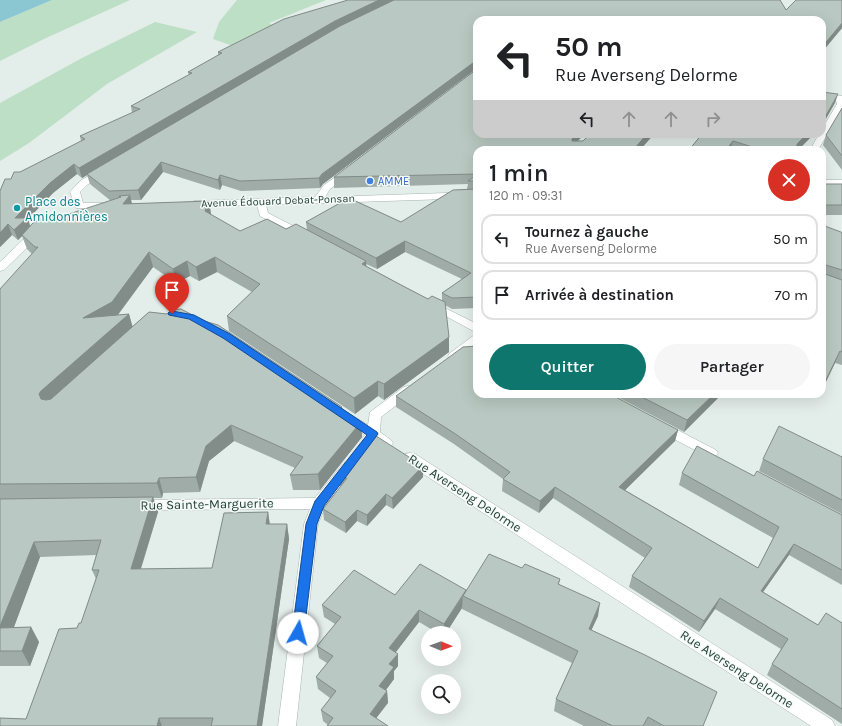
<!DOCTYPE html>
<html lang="fr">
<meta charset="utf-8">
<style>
:root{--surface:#fff;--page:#f6f6f6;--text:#202124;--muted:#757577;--line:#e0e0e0;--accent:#0f766e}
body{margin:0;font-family:Karla,sans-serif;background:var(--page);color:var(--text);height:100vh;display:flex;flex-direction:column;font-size:15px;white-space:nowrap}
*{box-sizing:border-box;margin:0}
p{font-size:13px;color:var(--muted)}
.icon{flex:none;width:22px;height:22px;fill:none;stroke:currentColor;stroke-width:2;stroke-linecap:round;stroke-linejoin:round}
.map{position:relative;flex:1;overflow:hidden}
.details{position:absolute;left:473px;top:146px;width:353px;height:252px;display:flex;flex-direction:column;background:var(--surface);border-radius:12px;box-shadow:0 4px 16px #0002}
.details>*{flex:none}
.hud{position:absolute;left:473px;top:16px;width:353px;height:122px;border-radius:12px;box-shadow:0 4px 16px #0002;background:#fff;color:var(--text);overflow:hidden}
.needle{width:26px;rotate:91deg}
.buttons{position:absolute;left:421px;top:626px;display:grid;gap:8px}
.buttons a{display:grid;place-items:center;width:40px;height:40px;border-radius:50%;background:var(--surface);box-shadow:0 4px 16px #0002;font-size:20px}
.pin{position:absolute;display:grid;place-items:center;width:34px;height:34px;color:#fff;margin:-41px -17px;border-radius:50% 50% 50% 0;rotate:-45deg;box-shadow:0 0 4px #0007}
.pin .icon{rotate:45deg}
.me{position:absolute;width:44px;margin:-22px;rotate:7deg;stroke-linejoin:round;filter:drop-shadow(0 0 3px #0008)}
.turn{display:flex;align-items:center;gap:14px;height:84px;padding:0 16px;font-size:18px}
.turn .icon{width:52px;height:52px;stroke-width:2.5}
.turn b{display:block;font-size:28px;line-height:34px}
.lanes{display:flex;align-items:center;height:38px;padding:0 16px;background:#0003;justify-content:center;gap:20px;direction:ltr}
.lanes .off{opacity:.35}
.round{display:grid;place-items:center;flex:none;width:42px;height:42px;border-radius:21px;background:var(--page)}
.headline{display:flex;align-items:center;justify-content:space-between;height:68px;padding:0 16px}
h1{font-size:24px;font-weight:600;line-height:30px}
.button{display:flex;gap:8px;margin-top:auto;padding:8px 16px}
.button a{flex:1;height:46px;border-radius:24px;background:var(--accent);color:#fff;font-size:16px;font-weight:600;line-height:46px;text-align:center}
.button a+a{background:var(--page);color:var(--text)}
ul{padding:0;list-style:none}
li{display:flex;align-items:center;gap:12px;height:50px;margin:0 8px 6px;padding:0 8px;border:2px solid var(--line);border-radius:12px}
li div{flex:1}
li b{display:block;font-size:15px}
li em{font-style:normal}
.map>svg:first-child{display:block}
</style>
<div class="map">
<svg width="842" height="726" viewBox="0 0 842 726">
<rect width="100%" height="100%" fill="#e3ede9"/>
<path fill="#bcdfc6" d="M52,0H130L46,38L0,61V22Z
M237,0H326L269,23L303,44L270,59L213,39L219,22Z
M155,22L197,32L107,84L29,143L0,161V103L82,58Z"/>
<path fill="#8bc6d3" d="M0,0H52L0,22Z"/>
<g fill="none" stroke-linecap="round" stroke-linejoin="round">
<g stroke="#a6b5b0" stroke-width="1">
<path id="minor" d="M836,95L842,96V109L818,150H810L819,134H822V129L837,104L835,97Z
M102,168L105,169L107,171L105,173L87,185L80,192L83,203H109L114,206L109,209L76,208L70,192L80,181Z
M347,169L350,170L352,172L350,174L330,189L325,197L477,192V198L266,205L268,213L307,233L308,235L307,237L303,238L260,216L257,205L194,207L189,204L194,201L315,197L324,185Z
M822,180H842V186H822Z
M36,230L41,233L40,235L4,270L0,271V262L32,231Z
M431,301L477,324V333L427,306L425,304L427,302Z
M477,335V345L458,359H450L448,356L450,353L473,336Z
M408,386L412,387L414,390L412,393L381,417L380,432L391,440L393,443L391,446L386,448L374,442L369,444L364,442L362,439L365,435L343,421L342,418L343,415L348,413L368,425L370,412L404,387Z
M662,422L716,450L718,453L716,456L711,458L706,456L657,430L656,427L657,424Z
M410,453L415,454L832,720L835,726H811L405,462L403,458L405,454Z
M349,462L354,463L356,467L325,507L318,524L296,726H278L304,524L310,509L140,510L135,509L133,505L135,501L140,500L315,498L344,463Z"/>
</g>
<use href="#minor" fill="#fff" fill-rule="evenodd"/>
</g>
<path fill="#9faca7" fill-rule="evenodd" d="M348,0H780L786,10L796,0H842V28L822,52V20H477V69H476L323,184L320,188L241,191L222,185L220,190L163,172L141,200H131L132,204L209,201L211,215L240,231L267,219L286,229L296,224L307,230L306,222L349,198L401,222L453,190L467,189L468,184L334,188V177L477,69V134H584L578,141H583L590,134H654L640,150H477V308L452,309L445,305L449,337V352L384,400L378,396L355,414L229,331L227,316L252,292L217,272L199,281L190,276L176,283L153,267L118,315L129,314L132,327L149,312L167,314L171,310L181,309L204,321L218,325L342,407L343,410L361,422L362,437L320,490H293L290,475L295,468L234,441L209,461L200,492L163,493L162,498H153L158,512L141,569L212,568L224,513L268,512L270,524H287L289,539L262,726H0V718L26,719L59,629L77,628L79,623H81L96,579L92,570L96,555L40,557L14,627H31L39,642L30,666H0V289L32,254L27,249L22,236L18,240L12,235L0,247V191L5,179H11L14,172H20L81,141L80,136L132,113L131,106L189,75L188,72L218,55V52L284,19ZM77,174L82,178L87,175L90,184L111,201L66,215H48L33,223L30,226L28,219L53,193ZM405,252L462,279L442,293V301L432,296L428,299L366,266V264L377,269Z
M842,108V170L823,145L826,135Z
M702,134H814L798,150H689Z
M822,184H842V215H822Z
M822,225L842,234V365L835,363L822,390Z
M612,394H722L684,432Z
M396,396L678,430L675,441L625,490L758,568L773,538L679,485L682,473L754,476L842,515V585L789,555L763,592L818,625L842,622V724L767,675L772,664L781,649L715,609L699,632L629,587L632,576L645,558L553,498L539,513L502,491L503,479L454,444L396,407Z
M842,457V514L759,471L763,459Z
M423,466V477L393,509L386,505L367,526L357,521L346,533L324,520L323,509L340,487L339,478Z
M522,568L560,579L559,584L598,616L591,630L703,726H584L554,711L556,699L572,663L462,609V608L446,633H438L419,622L395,652L398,654V666L394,671V679L386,690L387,691L388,703L328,725L323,721L321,710L330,698L318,689L316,677L327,663L319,658L317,646L335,624L324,617L322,605L395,595L466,590Z"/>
<path fill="#828c88" d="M379,0H397L335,30L82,178L79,168L335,21Z
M842,23V28L822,52V47Z
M476,60V69L323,184L320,188L319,178L322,174Z
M838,94L835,103L823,124L822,128V123L824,119Z
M577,134H584L571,149L572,139Z
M647,134H654L640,150H635V148Z
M807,134H814L798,150H794L798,143Z
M733,141L730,150H726Z
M161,162L163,172L141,200L138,190Z
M74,164L77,174L53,193L28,219L31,229L22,235V236L18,240L14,230L15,218L50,183Z
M220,175L222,185L220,190L218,180Z
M130,195L133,209L123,204Z
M209,201L211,214L207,225L205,211Z
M8,224L12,235L0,247V233Z
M405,241V252L377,269L376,258Z
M149,252L153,267L116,317L83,318Z
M215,257L217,272L199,281L196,267Z
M187,261L190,276L176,283L173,269Z
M366,261L367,275L362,264Z
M129,314L133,328L45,409L39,394L41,391Z
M449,337V352L384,400V384Z
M840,351L835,363L822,390L824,384Z
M378,381V396L355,414L354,398Z
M714,394H722L684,432L687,420Z
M361,422L362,437L320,490L318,474Z
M231,425L234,441L209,461L200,492L196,477L206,446Z
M678,430L675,441L617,498L619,487Z
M423,466V477L393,509L392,498Z
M159,478L163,493L162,498L157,483Z
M555,487L553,498L539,513L540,501Z
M386,494V505L367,526V515Z
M153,497L158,512L136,584L131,569Z
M357,510V521L346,533L345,522Z
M268,512L270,528L266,524Z
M287,524L289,539L262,726H257Z
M34,542L40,557L8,643L0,629V626Z
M794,544L789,555L756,602L761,591Z
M463,596L462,608L446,633H444V624Z
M720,598L715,609L699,632L704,621Z
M600,603L598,616L586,642L589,629Z
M419,610V622L390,660L389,648Z
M31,627L39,642L30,666L22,651Z
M398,654V666L394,671V679L380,698L379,686L389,664Z
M387,691L388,703L371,725L370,714Z
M159,718L162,726H157Z"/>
<path fill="#b9c8c2" stroke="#828c88" d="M348,0H379L335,21L79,168L74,164L50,183L15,218H27L14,230L8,224L0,233V191L5,179H11L14,172H20L85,139L80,136L140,109L131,106L192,73L188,72L222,53L218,52L284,19Z
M394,0H780L786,10L796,0H842V23L822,47V20H477V60L322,174L319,178L240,181L220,175L218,180L161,162L138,190L109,191L87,174L340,26Z
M477,69V134H577L572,139V141H583L590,134H647L635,148L636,150H477V174L334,177Z
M822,92L838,94L824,119V123H822Z
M842,108V156L826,135Z
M702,134H807L798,143L794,150H762L733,141L726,150H689Z
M477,175V181H468Z
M822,184H842V205H823L825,207H822Z
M477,189V297L452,298L442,293L471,273L405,241L376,258L306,222L349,198L401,222L453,190Z
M130,195L123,204L209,201L205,211L240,231L267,219L286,229L296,224L366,261L362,264L401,285L428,299L432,296L445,302L449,337L384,384L378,381L354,398L227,316L260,284L215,257L196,267L187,261L173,269L149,252L112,302L83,318L129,314L41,391L39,394L41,399L46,400L51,399L149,312L167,314L171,310L181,309L204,321L218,325L342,407L341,408L361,422L318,474L290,475L303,457L231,425L206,446L196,477L159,478L157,483L0,484V289L38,247H35L22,235L33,223L48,215H66L121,197L119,196Z
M822,225L841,232L842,234V270L826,265L824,266L825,274L842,280V352L840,351L824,384H822Z
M477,346V394H610L678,430L619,487L758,568L779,527L682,473L697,446L754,476L757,471L842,515V570L794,544L761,591L818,625L826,613L842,623V709L772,664L788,639L720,598L704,621L632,576L652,548L555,487L540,501L503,479L510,472L454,433L396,396L463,347Z
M636,394H714L687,420Z
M779,426L842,457V500L763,459Z
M373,434L423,466L392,498L386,494L367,515L357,510L345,522L323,509L347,478H339Z
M153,497L131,569L212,568L224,513L268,512L266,524H287L257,726H211L213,718H159L157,726H0V718L26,719L59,629L77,628L79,623H81L99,570H92L101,540L34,542L0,626V499Z
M489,554L522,568L525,564L560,579L558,584L600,603L589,629L645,655L717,692L703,726H664L648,717L643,726H613L556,699L578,651L463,596Z
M420,564L466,590L444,624L419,610L389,648L398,654L389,664L394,667L379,686L387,691L370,714L388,726H327L333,718L321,710L336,691L316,677L333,656L317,646L341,617L322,605L354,570L395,595Z
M31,627L22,651H0V628Z"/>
<path fill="#1a73e8" stroke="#114b97" d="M172,311L194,315L230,334L377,432L378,434L324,506L317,524L304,633L302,637L298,638L294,637L292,633L306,524L315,501L367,435L223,338L189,319L169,315L168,314L169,312Z"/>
<circle fill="#3f7fe0" stroke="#f4faf7" stroke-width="1.5" cx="370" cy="181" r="4"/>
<circle fill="#0f9aa8" stroke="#f4faf7" stroke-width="1.5" cx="17" cy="208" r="4"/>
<g text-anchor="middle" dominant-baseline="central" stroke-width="3" stroke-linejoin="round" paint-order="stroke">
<g font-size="11" fill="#366cbe" stroke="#f4faf7" text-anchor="start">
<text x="378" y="181">AMME</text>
</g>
<g font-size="11" fill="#233f38" stroke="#f4faf7">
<text transform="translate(278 201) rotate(-2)">Avenue Édouard Debat-Ponsan</text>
</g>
<g font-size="13" fill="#0d838f" stroke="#f4faf7" text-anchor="start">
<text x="25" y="201">Place des<tspan x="25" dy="15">Amidonnières</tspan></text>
</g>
<g font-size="13" fill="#233f38" stroke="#f4faf7">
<text transform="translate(465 493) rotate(33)">Rue Averseng Delorme</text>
<text transform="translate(207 504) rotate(-1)">Rue Sainte-Marguerite</text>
<text transform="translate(737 669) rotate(33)">Rue Averseng Delorme</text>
</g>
</g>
</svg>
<div class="buttons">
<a><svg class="needle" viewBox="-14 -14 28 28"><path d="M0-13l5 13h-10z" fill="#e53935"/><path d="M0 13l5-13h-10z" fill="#757577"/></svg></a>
<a><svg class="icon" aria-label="search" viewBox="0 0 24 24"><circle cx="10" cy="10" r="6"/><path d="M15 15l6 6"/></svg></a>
</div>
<div class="pin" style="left:172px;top:314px;background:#d93025"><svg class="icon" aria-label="arrive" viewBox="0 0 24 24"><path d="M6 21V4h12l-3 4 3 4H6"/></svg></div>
<svg class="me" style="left:298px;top:633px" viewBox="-20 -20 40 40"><circle r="19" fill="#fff"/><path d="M0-13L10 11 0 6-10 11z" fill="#1a73e8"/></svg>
<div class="hud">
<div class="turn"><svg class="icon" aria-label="left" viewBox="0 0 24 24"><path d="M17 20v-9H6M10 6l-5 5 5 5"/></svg><div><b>50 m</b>Rue Averseng Delorme</div></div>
<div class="lanes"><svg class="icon" aria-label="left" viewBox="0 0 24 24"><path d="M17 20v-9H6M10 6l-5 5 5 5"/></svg><svg class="icon off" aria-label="ahead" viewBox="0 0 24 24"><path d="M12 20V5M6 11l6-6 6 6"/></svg><svg class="icon off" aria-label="ahead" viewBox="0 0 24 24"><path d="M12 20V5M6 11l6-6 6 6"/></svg><svg class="icon off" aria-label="right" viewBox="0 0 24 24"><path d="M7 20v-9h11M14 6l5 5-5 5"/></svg></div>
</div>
<section class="details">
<div class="headline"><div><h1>1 min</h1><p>120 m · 09:31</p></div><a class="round" style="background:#d93025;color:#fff"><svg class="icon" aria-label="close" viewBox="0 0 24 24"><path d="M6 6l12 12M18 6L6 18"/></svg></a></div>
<ul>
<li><svg class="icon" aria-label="left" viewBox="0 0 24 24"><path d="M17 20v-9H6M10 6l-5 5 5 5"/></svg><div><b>Tournez à gauche</b><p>Rue Averseng Delorme</p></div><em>50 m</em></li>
<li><svg class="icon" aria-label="arrive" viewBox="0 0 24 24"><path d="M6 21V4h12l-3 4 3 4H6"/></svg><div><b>Arrivée à destination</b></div><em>70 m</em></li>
</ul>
<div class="button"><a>Quitter</a><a>Partager</a></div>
</section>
</div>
